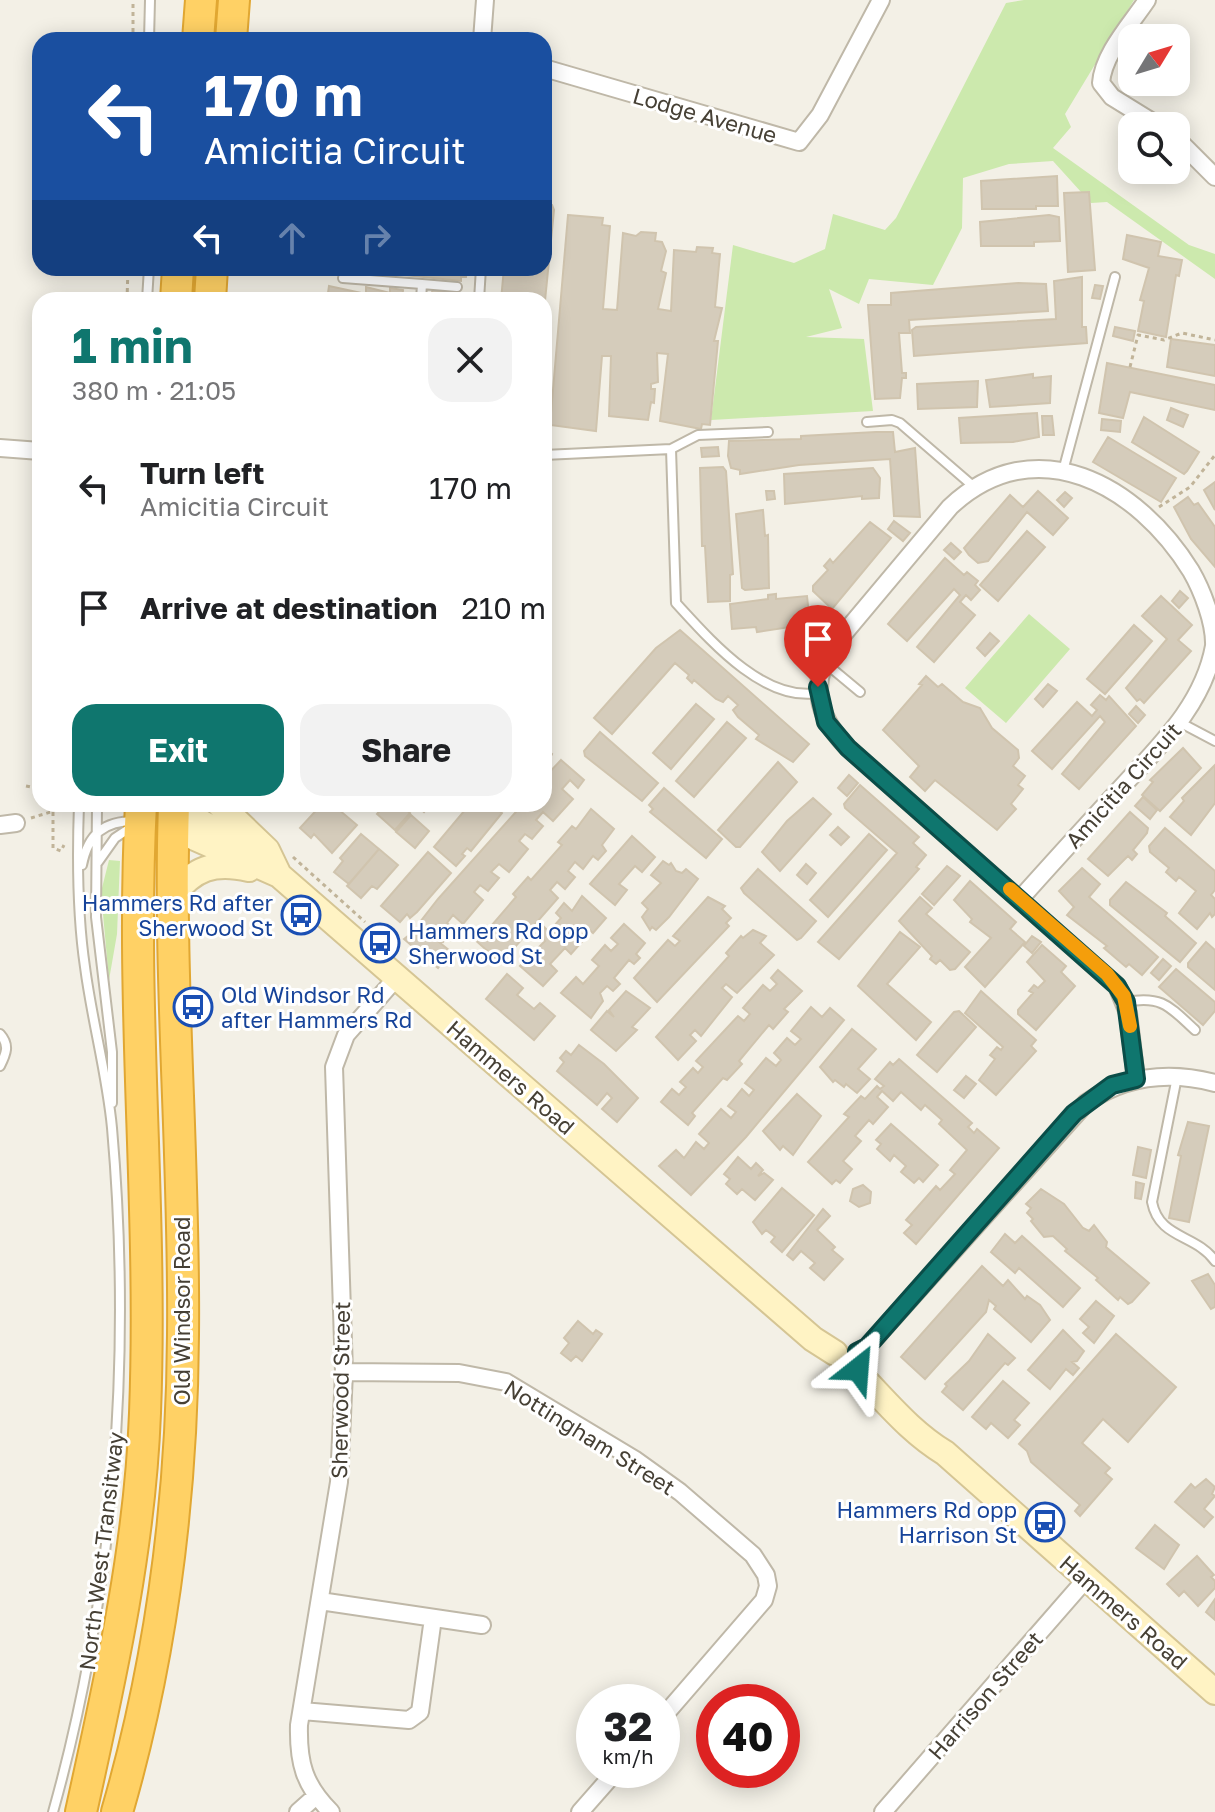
<!DOCTYPE html>
<meta charset="utf-8">
<style>
:root{--surface:#fff;--page:#f2f2f2;--text:#202124;--muted:#757577;--accent:#0f766e}
body{margin:0;font-family:"Golos Text",sans-serif;background:var(--page);color:var(--text);height:100vh;display:flex;flex-direction:column;font-size:30px;white-space:nowrap}
*{box-sizing:border-box;margin:0}
p{font-size:26px;color:var(--muted)}
.icon{flex:none;width:44px;height:44px;fill:none;stroke:currentColor;stroke-width:2;stroke-linecap:round;stroke-linejoin:round}
.map{position:relative;flex:1;overflow:hidden}
.side{position:absolute;left:32px;top:292px;width:520px;height:520px;display:flex;flex-direction:column;background:var(--surface);border-radius:24px;box-shadow:0 4px 20px #0003}
.side>*{flex:none}
.top-card{position:absolute;left:32px;top:32px;width:520px;height:244px;border-radius:24px;box-shadow:0 4px 20px #0003;background:#1a4fa0;color:#fff;overflow:hidden}
.needle{width:52px;rotate:52deg}
.buttons{position:absolute;left:1118px;top:24px;display:grid;gap:16px}
.buttons a{display:grid;place-items:center;width:72px;height:72px;border-radius:16px;background:var(--surface);box-shadow:0 4px 20px #0003;font-size:40px}
.speed{position:absolute;left:576px;top:1684px;display:flex;gap:16px;font-size:40px;font-weight:700;text-align:center}
.speed>*{display:grid;place-content:center;width:104px;height:104px;border-radius:50%;background:var(--surface);box-shadow:0 4px 20px #0003;line-height:1}
.speed small{font-size:20px;font-weight:400}
.speed .limit{border:12px solid #d22;background:#fff;color:#111}
.pin{position:absolute;display:grid;place-items:center;width:68px;height:68px;color:#fff;margin:-82px -34px;border-radius:50% 50% 50% 0;rotate:-45deg;box-shadow:0 0 8px #0007}
.pin .icon{rotate:45deg}
.me{position:absolute;width:88px;margin:-44px;rotate:28deg;stroke-linejoin:round;filter:drop-shadow(0 0 6px #0008)}
.turn{display:flex;align-items:center;gap:28px;height:168px;padding:0 40px;font-size:36px}
.turn .icon{width:104px;height:104px;stroke-width:2.5}
.turn b{display:block;font-size:56px;line-height:68px}
.lanes{display:flex;align-items:center;height:76px;padding:0 40px;background:#0003;justify-content:center;gap:40px;direction:ltr}
.lanes .off{opacity:.35}
.round{display:grid;place-items:center;flex:none;width:84px;height:84px;border-radius:24px;background:var(--page)}
.head{display:flex;align-items:center;justify-content:space-between;height:136px;padding:0 40px}
h1{font-size:48px;font-weight:700;line-height:60px;color:var(--accent)}
.primary-button{display:flex;gap:16px;margin-top:auto;padding:16px 40px}
.primary-button a{flex:1;height:92px;border-radius:24px;background:var(--accent);color:#fff;font-size:32px;font-weight:700;line-height:92px;text-align:center}
.primary-button a+a{background:var(--page);color:var(--text)}
ul{padding:0;list-style:none}
li{display:flex;align-items:center;gap:24px;height:120px;padding:0 40px}
li div{flex:1}
li b{display:block;font-size:30px}
li em{font-style:normal}
.map>svg:first-child{display:block}
</style>
<div class="map">
<svg width="1215" height="1812" viewBox="0 0 1215 1812">
<rect width="100%" height="100%" fill="#f3f0e6"/>
<path fill="#cce9ad" d="M1024,0H1134L1065,114L1071,127L1053,148L1189,245L1215,254V279L1107,202L1091,203L1053,161L1009,164L963,178L962,228L933,285L869,279L859,304L829,289L842,328L806,337L864,339L873,411L711,420L733,245L794,263L825,249L833,214L885,230L896,218L1006,3Z
M1029,614L1070,649L1006,723L965,688Z
M109,860L120,861L117,934L109,980L101,892Z"/>
<path fill="#d5ccbb" stroke="#d0c4ae" stroke-width="2" d="M1057,176L1058,206H1036V209H982L981,181Z
M1089,192L1095,270L1068,272L1064,193Z
M544,204L552,205L554,210L544,311V300H501L504,268H544Z
M568,215L603,218L602,225L610,226L603,309L617,310L623,233L636,236L641,232L656,233L655,241L662,242L666,251L661,271L666,273L658,309L671,311L674,250L696,252L697,247L713,248L712,253L720,254L715,307L722,308L714,341H718L710,425L702,424L701,429L660,421L668,354L657,353L658,382L651,384V389H655L654,403L651,402L648,420L609,416L611,356H602L596,431L550,425Z
M1049,215L1059,217L1060,241L1034,242V246H981L980,222Z
M1127,235L1161,242L1158,256L1182,260L1179,276L1176,275L1166,337L1138,331L1144,301L1140,300L1149,268L1123,259Z
M348,268H396L390,269L389,274Z
M400,268H467L466,277H461V281L405,275Z
M1082,277V327H1086L1087,343L914,356L912,330L916,327L1056,319L1054,281Z
M1018,283L1046,284L1048,311L909,320L910,333H899L902,373H906V378H902L900,398L875,399L868,305H891V293Z
M1095,285L1103,286L1100,299L1092,298Z
M329,286L366,294V287L390,293V288L403,290L402,300H327Z
M433,290L459,292L458,300H428Z
M1115,327L1135,331L1133,341L1113,336Z
M1171,339L1215,345V376L1167,367Z
M1107,363L1215,385V410L1130,392L1123,418L1099,413Z
M1033,374V378L1051,376L1050,403L990,407L986,380Z
M978,381L977,407L918,409L917,384Z
M1171,408L1188,415L1183,427L1167,420Z
M1037,413L1039,437L1013,442L961,443L959,418Z
M1042,416H1052L1054,435H1043Z
M1144,417L1199,452L1187,471L1184,474L1132,442Z
M1102,419L1121,421L1120,432L1101,430Z
M876,432H893L895,452L915,448L920,517L894,516L890,459L799,465L740,474V470L731,468L728,456L729,441L801,439V436Z
M1108,437L1176,478L1161,502L1093,462Z
M718,447L719,456L702,457L701,448Z
M723,467L726,471L733,574L730,575V601L708,602L705,546H702L700,468Z
M873,468L880,478L879,498L862,499V496L785,504L784,474Z
M1215,482V510L1204,490Z
M766,491H774L775,499L767,500Z
M1038,491L1068,518L1053,535L1027,512L988,561L978,563L969,555L964,548L1010,495L1023,507Z
M1065,492L1072,498L1064,507L1057,500Z
M1188,497L1194,505L1198,503L1215,527V567L1191,539L1174,507Z
M763,510L765,536L768,535L769,588L745,590L742,588L736,514Z
M894,521L910,533L903,541L888,529Z
M870,522L891,538L832,609L813,591V586L828,570L824,566L830,559L833,563Z
M1027,531L1045,547L998,601L980,585Z
M951,543L961,552L954,559L944,550Z
M945,558L964,575L967,572L978,581L975,585L980,590L971,600L966,595L960,602L975,615L934,662L917,647L960,595L954,589L907,641L888,624Z
M1180,591L1188,598L1179,608L1172,601Z
M776,594V599L807,596L810,624L757,632L756,627L732,629L730,604L768,599V595Z
M1161,596L1192,625L1178,640L1191,651L1144,703L1140,699L1137,701L1126,688L1167,639L1142,616Z
M1134,625L1152,641L1105,694L1087,679Z
M680,630L809,744L793,762L756,739L759,735L738,717L733,710L738,705L728,696L723,702L716,699L694,680L692,683L687,678L689,675L675,663L612,734L594,718L656,648Z
M990,633L999,641L985,656L977,648Z
M926,676L938,687L942,684L963,702L980,708L992,728L1018,750L1019,758L1013,766L1025,776L1018,785L1023,789L1011,804L1016,809L997,830L935,780L925,791L910,777L919,766L883,730L922,685L919,684Z
M1048,684L1057,691L1043,707L1035,699Z
M1100,695L1106,700L1109,696L1136,726L1079,789L1062,774L1105,722L1100,716L1052,769L1032,751L1077,702L1092,716L1097,710L1091,705Z
M696,704L714,719L671,769L653,753Z
M1136,706L1145,715L1138,723L1129,714Z
M727,722L746,738L694,797L676,781Z
M600,732L658,783L642,801L585,756L584,751Z
M544,747L552,754L544,771Z
M1183,748L1201,768L1160,811L1142,795L1153,782L1150,780Z
M561,760L584,780L578,788L570,780L562,789L573,799L553,821L543,812L536,820L543,826L532,839L525,834L519,841L528,849L509,872L499,864L491,872L499,878L488,891L480,885L474,892L483,900L463,924L453,915L447,923L454,929L443,942L434,938L450,951L438,968L404,939L422,925L420,922L438,899L523,804H544V778Z
M778,762L797,782L740,847H736L718,830Z
M1215,765V803L1191,835L1170,817L1184,801L1182,798Z
M849,775L858,783L847,796L838,788Z
M860,785L919,837L913,843L926,855L916,867L919,869L839,959L818,942L897,853L845,808L844,804Z
M664,788L722,839L706,858L650,812L653,809L649,805Z
M1143,797L1157,810L1150,819L1135,806Z
M813,798L831,814L780,871L762,852L787,821Z
M322,804H332L357,825L332,853L314,834L311,838L300,828Z
M386,804H399L410,813L395,830L377,814Z
M415,804H431L424,812Z
M470,804H492L502,813L471,851L467,848L462,854L465,856L456,866L434,847Z
M591,809L614,829L602,845L606,851L598,860L593,856L583,869L575,862L568,871L575,877L565,889L557,882L550,890L558,898L501,963L474,939L483,929L486,932L516,897L513,894L528,877L531,880L562,845L558,842L572,826L576,829Z
M1130,812L1148,828L1147,833L1133,850L1137,854L1132,860L1128,856L1108,876L1088,859Z
M411,815L429,831L415,848L396,832Z
M838,827L849,837L841,845L830,835Z
M1165,828L1215,871V890L1211,895L1215,899V914L1212,917L1210,913L1197,929L1179,913L1196,891L1179,877L1176,881L1166,872L1169,868L1150,852L1149,846Z
M361,834L379,849L349,884L334,872L343,861L340,858Z
M869,834L887,850L828,917L810,900Z
M632,836L655,857L642,872L635,866L619,884L627,890L615,905L590,884Z
M379,849L398,865L377,889L372,886L361,898L347,886Z
M428,852L451,873L417,912L410,918L407,914L400,922L381,906Z
M663,861L669,865L671,863L676,871L682,873L686,869L698,879L669,917L656,930L652,927L650,930L642,917L648,909L642,903L661,883L651,875Z
M806,864L816,873L807,884L797,875Z
M947,866L960,876L934,905L922,894Z
M1082,868L1100,884L1089,897L1158,957L1142,975L1129,964L1126,967L1104,948L1107,946L1067,915L1074,907L1059,891Z
M758,869L816,921L801,938L797,940L744,893L741,888Z
M970,881L1016,922L1010,929L1025,942L985,987L965,967L991,938L970,922L972,919L954,900Z
M1126,882L1167,913L1165,916L1196,943L1180,962L1110,905V900Z
M582,896L606,918L593,933L585,926L580,932L586,937L571,954L565,948L550,964L557,971L543,986L520,966L545,941L537,934L544,927L549,932L561,918L556,913L564,903L572,911Z
M708,897L725,906L722,909L731,918L726,923L729,926L657,1002L634,978L668,940L675,946L680,941L673,936Z
M920,897L932,908L926,914L970,952L955,969L950,970L940,960L936,964L930,959L932,956L899,921Z
M624,924L645,943L636,954L640,958L634,964L629,960L614,978L620,984L613,991L607,986L600,993L603,1001L591,1018L561,993L576,977L583,984L599,966L592,960L605,945L611,951L618,944L611,938Z
M753,930L766,936L760,943L774,955L737,993L726,984L722,988L732,997L701,1036L695,1030L690,1035L696,1041L678,1060L656,1037L729,956L726,953L741,936L743,938Z
M900,932L920,947L887,984L931,1022L916,1040L858,986Z
M1032,936L1041,942L1032,953L1024,946Z
M1206,942L1215,950V990L1188,967V963Z
M1042,945L1066,966L1061,972L1075,986L1036,1030L1018,1014V1010L1033,993L1029,991L1034,985L1038,988L1045,981L1027,962Z
M1163,959L1171,966L1159,980L1151,973Z
M1176,969L1215,1002V1011L1203,1025L1159,987Z
M778,970L802,991L784,1009L788,1012L773,1029L769,1025L739,1061L742,1064L727,1080L723,1078L692,1113L695,1116L688,1125L661,1102L672,1089L679,1095L686,1087L680,1082L693,1068L698,1073L703,1067L696,1061L738,1016L744,1021L750,1014L743,1008L763,985L770,991L777,984L771,978Z
M507,974L523,988L517,995L534,1009L540,1003L555,1016L534,1040L486,999Z
M626,991L650,1008L632,1027L637,1030L616,1051L591,1030L607,1011L614,1017L609,1010Z
M981,991L1036,1040L1031,1046L1036,1051L996,1095L979,1080L995,1059L990,1055L997,1047L1001,1050L1003,1047L965,1013Z
M811,1007L822,1017L830,1008L844,1020L746,1137L691,1195L659,1166L676,1150L684,1158L696,1142L704,1149L709,1143L699,1134L721,1109L731,1118L736,1112L728,1106L742,1089L749,1096L754,1090L745,1083L766,1058L776,1066L781,1060L774,1053L787,1038L795,1045L801,1039L791,1031Z
M959,1011L976,1027L937,1072L917,1055L954,1012Z
M852,1029L876,1049L858,1069L870,1079L857,1093L846,1084L844,1087L835,1080L833,1082L820,1067Z
M579,1045L604,1064L638,1098L617,1122L602,1109L612,1098L607,1093L597,1105L557,1071L564,1062L560,1058L566,1051L571,1055Z
M899,1059L972,1123L968,1127L974,1133L977,1129L999,1148L916,1244L904,1233L912,1225L906,1220L936,1186L940,1190L955,1174L950,1170L967,1150L939,1124L942,1120L925,1105L921,1110L901,1092L893,1101L882,1091L877,1097L888,1107L873,1124L869,1120L855,1136L861,1141L843,1161L852,1169L840,1183L836,1180L832,1184L808,1162L849,1117L844,1114L861,1096L865,1099L877,1086L880,1089L884,1086L875,1079L890,1062L893,1065Z
M966,1076L976,1084L964,1098L954,1090Z
M797,1094L821,1116L793,1155L783,1146L780,1150L763,1131Z
M1188,1122L1209,1126L1189,1222L1169,1218L1181,1156L1178,1155Z
M891,1124L938,1165L923,1182L919,1178L914,1183L901,1172L906,1166L894,1155L890,1161L877,1149L881,1144L876,1140Z
M1138,1147L1151,1150L1146,1178L1133,1175Z
M738,1157L751,1169L756,1163L763,1170L758,1176L764,1173L773,1180L755,1200L742,1189L737,1194L726,1184L730,1179L724,1174Z
M1136,1182L1144,1184L1141,1199L1135,1198Z
M863,1185L871,1192L870,1203L859,1207L850,1201L853,1189Z
M782,1188L814,1215L782,1252L771,1242L775,1237L766,1230L762,1234L753,1222Z
M1041,1189L1064,1204L1083,1228L1089,1231L1094,1225L1107,1242L1106,1247L1149,1283L1132,1302L1128,1304L1120,1297L1118,1300L1096,1280L1098,1278L1065,1251L1067,1249L1053,1236L1044,1237L1031,1221L1033,1219L1027,1213L1031,1208L1026,1204Z
M823,1209L830,1216L817,1230L835,1247L832,1250L843,1259L824,1280L810,1268L815,1263L801,1251L793,1260L787,1255Z
M1005,1234L1015,1243L1022,1236L1080,1288L1063,1307L1019,1268L1015,1273L991,1252Z
M982,1266L1003,1286L1008,1280L1025,1299L1027,1296L1040,1305L1050,1320L1031,1342L994,1309L996,1306L989,1300L986,1312L925,1379L901,1357Z
M1208,1274L1215,1285V1307L1211,1309L1192,1281Z
M1096,1301L1114,1316L1094,1343L1083,1333L1089,1327L1080,1319Z
M578,1321L593,1334L596,1330L602,1334L582,1361L576,1356L571,1361L561,1353L569,1343L564,1338Z
M1063,1330L1084,1351L1077,1361L1072,1362L1079,1368L1073,1375L1066,1369L1050,1389L1028,1370Z
M988,1334L1015,1358L1008,1365L1005,1363L963,1410L942,1392L947,1386L945,1384L969,1361Z
M1116,1334L1176,1387L1128,1442L1103,1419L1082,1443L1110,1468L1105,1473L1112,1479L1080,1516L1075,1511L1080,1505L1031,1462L1027,1451L1019,1444Z
M1003,1381L1029,1403L1014,1420L1020,1425L1008,1438L991,1423L986,1429L972,1417Z
M1206,1479L1215,1487L1212,1494L1215,1496L1204,1509L1213,1517L1204,1527L1175,1502L1191,1484L1195,1488Z
M1155,1525L1179,1545L1164,1569L1136,1548Z
M1197,1556L1214,1575L1211,1577L1215,1581V1588L1198,1606L1184,1591L1179,1596L1167,1584Z
M1215,1599V1620L1206,1612Z"/>
<g fill="none" stroke-linecap="round" stroke-linejoin="round">
<g stroke="#bfb8a8" stroke-width="12">
<path id="lane" d="M149,40L150,0
M343,278L422,284L421,300
M422,284L457,287
M147,300L149,268
M479,300L481,268
M867,422L892,420L900,423L973,486
M671,449L676,603C710,640 763,702 818,693
M544,455L671,449L698,435L768,432
M1063,471L1115,277
M824,662L860,692
M1181,723L1215,741
M97,804L96,917L112,1052V1103
M98,862L115,838L133,826
M82,865C88,834 104,821 135,821
M1126,1002C1162,995 1170,1007 1195,1030
M0,1034C10,1045 6,1054 0,1066
M1177,1077L1152,1202C1159,1239 1196,1234 1215,1261
M53,1812C115,1591 132,1357 112,1128C107,1074 92,1021 85,967C77,913 77,858 79,804"/>
</g>
<g stroke="#bfb8a8" stroke-width="20">
<path id="street" d="M1147,0C1131,24 1103,54 1101,83L1112,97L1159,126
M482,40L485,0
M544,68L799,142L820,115L881,0
M1176,138L1215,177
M0,448L40,451
M0,825L16,823
M1021,898C1053,862 1086,826 1119,790C1158,747 1203,706 1214,646C1215,623 1202,590 1191,571C1138,485 1035,427 950,507L831,649C809,687 819,719 848,748L1117,986L1128,1013L1136,1079
M857,1352L867,1347L1086,1103C1126,1075 1169,1071 1215,1083
M344,1372L459,1373L506,1382L634,1459L680,1492L753,1555L766,1575L768,1586L764,1600L662,1718
M320,1601L482,1625
M302,1711L409,1720L420,1712L433,1618
M298,1812L316,1796
M331,1812C304,1785 298,1763 299,1725L339,1482L344,1372L334,1067L346,1035L397,977
M580,1812L617,1770
M883,1812L1086,1579"/>
</g>
<g stroke="#d5c594" stroke-width="28">
<path id="secondary" d="M219,804L267,850L279,875
M173,823L195,838L279,875L813,1339L835,1353
M173,823L199,821L248,847
M172,896C194,868 214,861 249,869
M856,1371C886,1401 909,1431 945,1453L1215,1692"/>
</g>
<g stroke="#e1a732" stroke-width="34">
<path id="highway" d="M198,40L201,0
M231,40L234,0
M176,300L178,268
M210,300L212,268
M81,1812C110,1680 140,1549 145,1413C153,1210 130,1007 141,804
M117,1812C162,1657 182,1496 183,1335C185,1158 168,981 174,804"/>
</g>
<path stroke="#c1b499" stroke-width="3" stroke-dasharray="4 4" stroke-linecap="butt" d="M133,40V0
M127,300L128,268
M1130,367L1138,335L1164,340L1182,333L1215,340
M1159,507L1190,487L1215,455
M26,786L40,789
M53,804V848L61,851L64,845
M31,818L54,811
M293,857L365,922"/>
<use href="#lane" stroke="#fff" stroke-width="8"/>
<use href="#street" stroke="#fff" stroke-width="16"/>
<use href="#secondary" stroke="#fff3c4" stroke-width="24"/>
<use href="#highway" stroke="#ffd165" stroke-width="30"/>
</g>
<g fill="none" stroke-linecap="round" stroke-linejoin="round">
<g stroke="#0a4d48" stroke-width="20">
<path id="route" d="M818,687L826,722L848,748L1117,986L1126,1002L1136,1079L1112,1085L1074,1113L867,1347L857,1352L858,1369"/>
</g>
<use href="#route" stroke="#0f766e" stroke-width="14"/>
<path stroke="#f59e0b" stroke-width="14" d="M1010,889L1107,974L1124,996L1130,1026"/>
</g>
<defs>
<g id="bus-ring" transform="scale(2)"><circle r="9.5" fill="#fff" stroke="#1a4fb4" stroke-width="1.5"/><path d="M-5-6H5V4H4V6H2V4H-2V6H-4V4H-5ZM-3.5-4V0h7V-4ZM-3.5 1.2v1.5H-2V1.2ZM2 1.2v1.5H3.5V1.2Z" fill="#1a4fb4"/></g>
</defs>
<g fill-rule="evenodd">
<use href="#bus-ring" x="301" y="915"/>
<use href="#bus-ring" x="380" y="943"/>
<use href="#bus-ring" x="193" y="1007"/>
<use href="#bus-ring" x="1045" y="1522"/>
</g>
<g text-anchor="middle" dominant-baseline="central" stroke-width="6" stroke-linejoin="round" paint-order="stroke">
<g font-size="22" fill="#464035" stroke="#fff">
<text transform="translate(705 115) rotate(16)">Lodge Avenue</text>
<text transform="translate(1123 785) rotate(-48)">Amicitia Circuit</text>
<text transform="translate(511 1077) rotate(41)">Hammers Road</text>
<text transform="translate(181 1311) rotate(-90)">Old Windsor Road</text>
<text transform="translate(340 1390) rotate(-89)">Sherwood Street</text>
<text transform="translate(590 1437) rotate(32)">Nottingham Street</text>
<text transform="translate(101 1551) rotate(-83)">North West Transitway</text>
<text transform="translate(1124 1612) rotate(41)">Hammers Road</text>
<text transform="translate(985 1695) rotate(-49)">Harrison Street</text>
</g>
<g font-size="22" fill="#164399" stroke="#fff" text-anchor="end">
<text x="273" y="902">Hammers Rd after<tspan x="273" dy="25">Sherwood St</tspan></text>
<text x="408" y="930" text-anchor="start">Hammers Rd opp<tspan x="408" dy="25">Sherwood St</tspan></text>
<text x="221" y="994" text-anchor="start">Old Windsor Rd<tspan x="221" dy="25">after Hammers Rd</tspan></text>
<text x="1017" y="1509">Hammers Rd opp<tspan x="1017" dy="25">Harrison St</tspan></text>
</g>
</g>
</svg>
<div class="buttons">
<a><svg class="needle" viewBox="-14 -14 28 28"><path d="M0-13l5 13h-10z" fill="#e53935"/><path d="M0 13l5-13h-10z" fill="#757577"/></svg></a>
<a><svg class="icon" aria-label="search" viewBox="0 0 24 24"><circle cx="10" cy="10" r="6"/><path d="M15 15l6 6"/></svg></a>
</div>
<div class="speed"><div>32<small>km/h</small></div><div class="limit">40</div></div>
<div class="pin" style="left:818px;top:687px;background:#d93025"><svg class="icon" aria-label="arrive" viewBox="0 0 24 24"><path d="M6 21V4h12l-3 4 3 4H6"/></svg></div>
<svg class="me" style="left:858px;top:1369px" viewBox="-20 -20 40 40"><path d="M0-17L14 15 0 8-14 15z" fill="#0f766e" stroke="#fff" stroke-width="4"/></svg>
<div class="top-card">
<div class="turn"><svg class="icon" aria-label="left" viewBox="0 0 24 24"><path d="M17 20v-9H6M10 6l-5 5 5 5"/></svg><div><b>170 m</b>Amicitia Circuit</div></div>
<div class="lanes"><svg class="icon" aria-label="left" viewBox="0 0 24 24"><path d="M17 20v-9H6M10 6l-5 5 5 5"/></svg><svg class="icon off" aria-label="ahead" viewBox="0 0 24 24"><path d="M12 20V5M6 11l6-6 6 6"/></svg><svg class="icon off" aria-label="right" viewBox="0 0 24 24"><path d="M7 20v-9h11M14 6l5 5-5 5"/></svg></div>
</div>
<section class="side">
<div class="head"><div><h1>1 min</h1><p>380 m · 21:05</p></div><a class="round"><svg class="icon" aria-label="close" viewBox="0 0 24 24"><path d="M6 6l12 12M18 6L6 18"/></svg></a></div>
<ul>
<li><svg class="icon" aria-label="left" viewBox="0 0 24 24"><path d="M17 20v-9H6M10 6l-5 5 5 5"/></svg><div><b>Turn left</b><p>Amicitia Circuit</p></div><em>170 m</em></li>
<li><svg class="icon" aria-label="arrive" viewBox="0 0 24 24"><path d="M6 21V4h12l-3 4 3 4H6"/></svg><div><b>Arrive at destination</b></div><em>210 m</em></li>
</ul>
<div class="primary-button"><a>Exit</a><a>Share</a></div>
</section>
</div>
